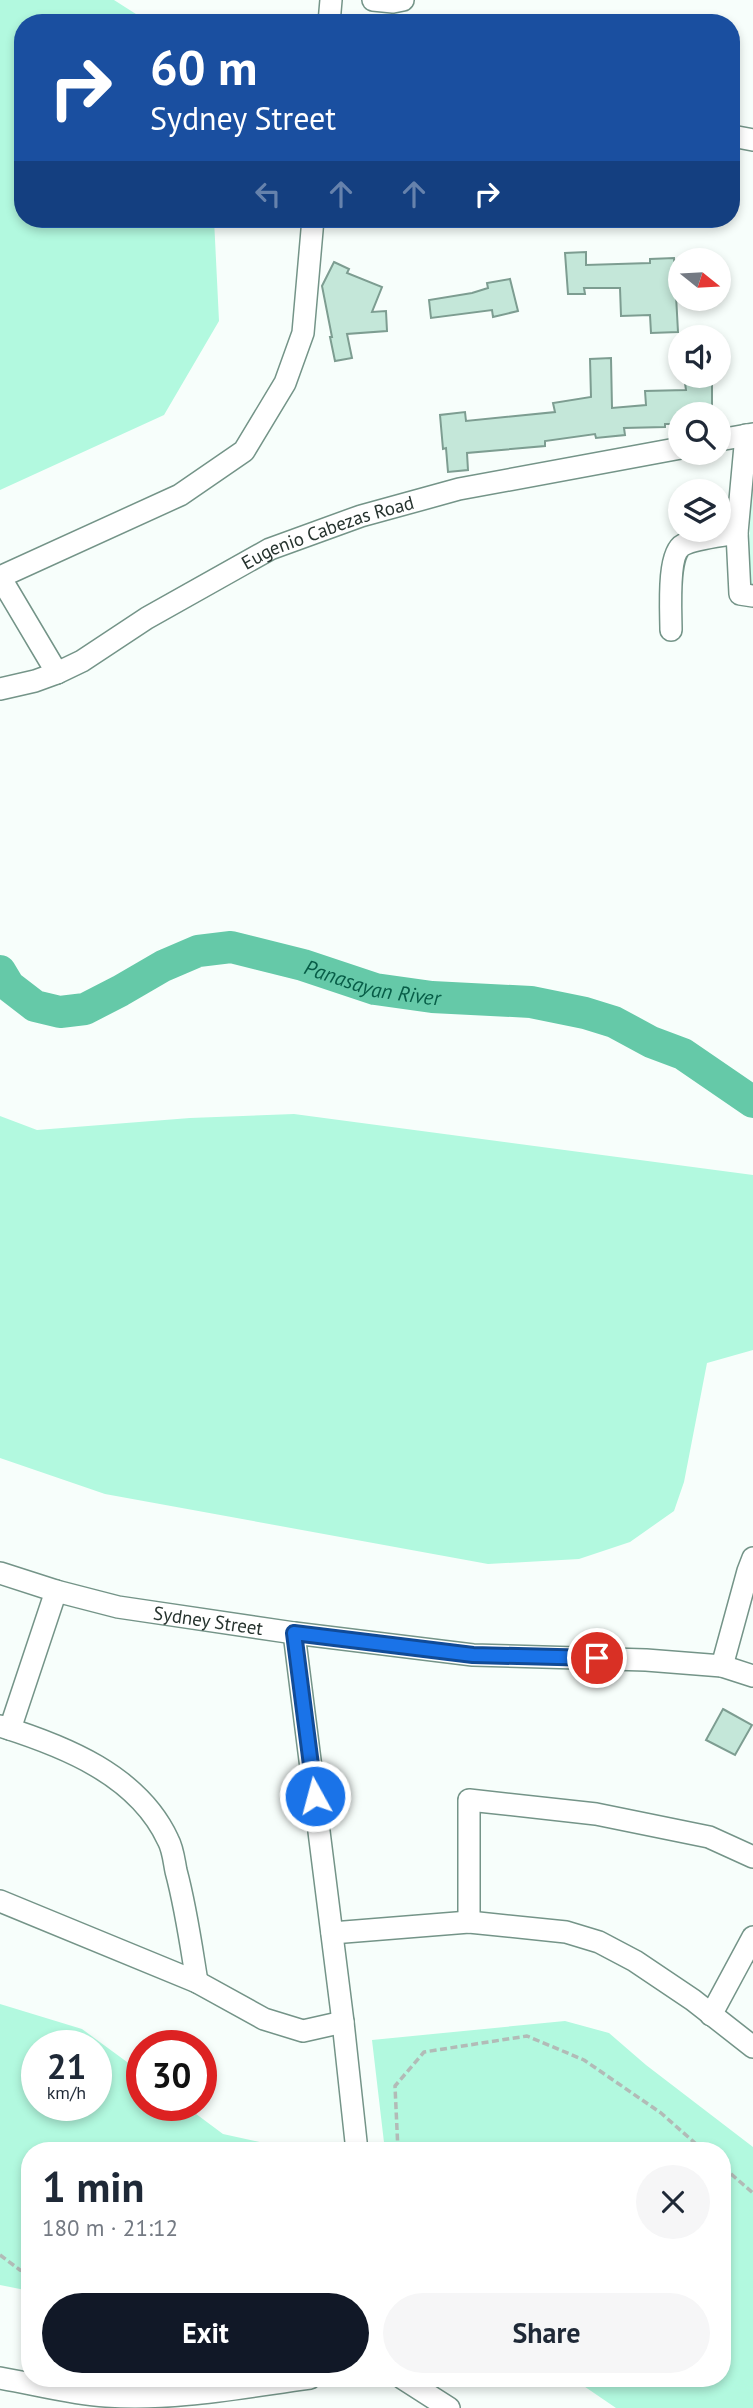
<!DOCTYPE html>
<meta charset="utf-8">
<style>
:root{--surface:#fff;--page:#f6f6f7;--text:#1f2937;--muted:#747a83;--accent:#111827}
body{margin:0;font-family:"PT Sans",sans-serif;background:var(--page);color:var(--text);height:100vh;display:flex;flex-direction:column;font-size:26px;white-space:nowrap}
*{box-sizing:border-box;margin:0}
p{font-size:23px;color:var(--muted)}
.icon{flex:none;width:38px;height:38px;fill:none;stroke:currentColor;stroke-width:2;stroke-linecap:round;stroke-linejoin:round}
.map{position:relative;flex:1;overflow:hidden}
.panel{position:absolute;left:21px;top:2142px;width:710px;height:245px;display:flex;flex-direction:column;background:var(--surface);border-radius:28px;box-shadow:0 4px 10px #0003}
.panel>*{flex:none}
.banner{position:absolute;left:14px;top:14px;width:726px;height:214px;border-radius:28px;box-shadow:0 4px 10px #0003;background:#1a4fa0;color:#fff;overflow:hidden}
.needle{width:46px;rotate:108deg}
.controls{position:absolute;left:668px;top:248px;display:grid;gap:14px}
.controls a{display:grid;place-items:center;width:63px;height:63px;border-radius:50%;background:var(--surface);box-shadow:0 4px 10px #0003;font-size:35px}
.speed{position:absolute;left:21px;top:2030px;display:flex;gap:14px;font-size:35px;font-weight:700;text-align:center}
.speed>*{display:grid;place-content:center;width:91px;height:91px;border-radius:50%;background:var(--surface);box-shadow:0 4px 10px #0003;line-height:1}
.speed small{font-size:18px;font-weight:400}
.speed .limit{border:10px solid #d22;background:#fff;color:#111}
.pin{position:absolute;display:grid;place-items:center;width:60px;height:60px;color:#fff;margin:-30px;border:4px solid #fff;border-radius:50%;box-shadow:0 2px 7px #0007}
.me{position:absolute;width:77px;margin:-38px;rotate:353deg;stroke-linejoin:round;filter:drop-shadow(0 0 5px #0008)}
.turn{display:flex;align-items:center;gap:24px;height:147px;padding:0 21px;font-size:32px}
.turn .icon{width:91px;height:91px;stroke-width:2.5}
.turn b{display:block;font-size:49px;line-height:60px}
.lanes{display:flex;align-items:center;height:66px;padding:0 21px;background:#0003;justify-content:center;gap:35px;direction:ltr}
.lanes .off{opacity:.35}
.round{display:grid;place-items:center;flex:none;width:74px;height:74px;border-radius:37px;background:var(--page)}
.overview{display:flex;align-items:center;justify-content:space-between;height:119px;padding:0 21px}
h1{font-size:42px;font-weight:800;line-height:52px}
.action{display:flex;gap:14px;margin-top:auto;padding:14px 21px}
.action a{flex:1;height:80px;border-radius:42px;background:var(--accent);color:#fff;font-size:28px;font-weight:800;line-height:80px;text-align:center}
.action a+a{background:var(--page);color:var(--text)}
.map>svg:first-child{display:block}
</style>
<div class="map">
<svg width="753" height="2408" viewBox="0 0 753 2408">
<rect width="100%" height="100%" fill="#f7fefb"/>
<path fill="#d2feed" d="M753,459V591L747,590Z"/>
<path fill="#b2f9df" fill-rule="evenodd" d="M0,0H114L150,23H23V219H214L219,321L164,415L0,490Z
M294,1114L753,1175V1350L707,1363L684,1482L674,1511L630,1542L579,1559L488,1564L105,1494L0,1458V1116L37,1130L190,1118Z
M0,2004L82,2029L142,2073V2105H184L223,2134L301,2151H30V2291L0,2285ZM37,2046H96V2105H37Z
M565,2021L609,2033L646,2065L753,2147V2408H616L572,2378H723V2151H385L372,2040Z"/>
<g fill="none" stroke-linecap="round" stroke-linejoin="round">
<path stroke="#65c9a8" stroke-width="32" id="s1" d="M0,971L9,986L35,1006L60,1012L85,1009L120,991L163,966L198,951L231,947L303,965L375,989L432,997L531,1002L585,1013L614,1022L651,1042L683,1054L753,1102"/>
</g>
<path fill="#c4e7d9" stroke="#7d9d91" stroke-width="2" d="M586,252V265L650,263V259L674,258L678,332L651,333L650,315L621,316L620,288H584L585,294H568L565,253Z
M334,262L349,269L347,273L382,287L372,312L386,311L387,331L347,334L352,358L335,361L330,337H332L322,286Z
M510,279L518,311L493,317L492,310L431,318L429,300L472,293L488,288L487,283Z
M611,358L612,408L646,405L645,391L686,390L684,376H712V411H689V415H681V424H665V427L624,428L625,435L596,438L595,434L545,441V446L467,453L468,470L448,472L446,448L443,449L440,415L465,412L466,421L555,412L553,403L591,397L590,359Z
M723,1709L752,1725L735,1755L706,1740Z"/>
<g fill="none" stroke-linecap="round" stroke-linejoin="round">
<g stroke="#749488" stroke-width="24">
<g id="minor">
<path d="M373,0L393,2L403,0"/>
<path d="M329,23L331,0"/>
<path d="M732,136L753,140"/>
<path d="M746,435L737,533L740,594L753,596"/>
<path d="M719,440L753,434"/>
<path d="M0,577L180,495L244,451L285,383L303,333L313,219"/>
<path d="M0,577L57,673"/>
<path d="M671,630C671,612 667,553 683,545C696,538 722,536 737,533"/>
<path id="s2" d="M0,689L35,681L57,673L82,661L147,618L270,549L361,516L459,489L681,448"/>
<path id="s3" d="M0,1573L56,1591L118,1607L294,1633L473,1655L646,1660L722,1666L753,1676"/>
<path d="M294,1633L343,2022L357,2151"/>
<path d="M722,1666L748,1571L753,1558"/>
<path d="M0,1726C64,1746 138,1775 168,1840C173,1849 174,1861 176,1871C186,1908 191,1945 197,1982"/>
<path d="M10,1729L56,1591"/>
<path d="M0,1901L197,1982L264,2019L303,2031L343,2022"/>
<path d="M469,1922V1800L596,1814L709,1837L753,1857"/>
<path d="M332,1933L469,1922L566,1932L599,1942L635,1961L693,2000L753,2047"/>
<path d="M711,2015L753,1937"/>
<path d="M0,2378C35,2384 71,2394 106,2396C174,2401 243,2387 310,2378"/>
<path d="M402,2378L449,2408"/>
</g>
</g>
<path stroke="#b2bbb7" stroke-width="3.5" stroke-dasharray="7 3.5" stroke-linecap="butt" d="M398,2151L395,2086L424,2052L527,2036L584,2060L661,2113L704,2151
M723,2167L753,2193
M0,2255L20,2270L30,2273"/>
<use href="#minor" stroke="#fff" stroke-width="21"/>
</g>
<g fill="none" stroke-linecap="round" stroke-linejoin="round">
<g stroke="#114b97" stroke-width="18">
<path id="route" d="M315,1796L294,1633L473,1655L597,1658"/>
</g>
<use href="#route" stroke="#1a73e8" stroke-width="12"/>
</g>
<g text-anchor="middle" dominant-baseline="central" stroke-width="5" stroke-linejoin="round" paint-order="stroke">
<g font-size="19" fill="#26332e" stroke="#fff">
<text stroke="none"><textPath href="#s2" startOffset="366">Eugenio Cabezas Road</textPath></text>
<text stroke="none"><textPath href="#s3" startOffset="214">Sydney Street</textPath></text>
</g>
<g font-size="21" font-style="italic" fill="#075d47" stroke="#fff">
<text stroke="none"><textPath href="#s1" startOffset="408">Panasayan River</textPath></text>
</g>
</g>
</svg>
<div class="controls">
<a><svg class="needle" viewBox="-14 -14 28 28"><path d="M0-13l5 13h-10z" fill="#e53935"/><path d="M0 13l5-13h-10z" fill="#747a83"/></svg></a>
<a><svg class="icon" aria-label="sound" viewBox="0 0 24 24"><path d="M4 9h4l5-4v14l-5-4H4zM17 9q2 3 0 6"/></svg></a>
<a><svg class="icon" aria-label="search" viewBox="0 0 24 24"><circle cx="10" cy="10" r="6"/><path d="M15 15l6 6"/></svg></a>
<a><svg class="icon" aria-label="layers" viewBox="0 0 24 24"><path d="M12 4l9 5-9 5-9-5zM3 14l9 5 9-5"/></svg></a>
</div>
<div class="speed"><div>21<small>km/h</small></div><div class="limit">30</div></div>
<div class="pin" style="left:597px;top:1658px;background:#d93025"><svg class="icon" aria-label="arrive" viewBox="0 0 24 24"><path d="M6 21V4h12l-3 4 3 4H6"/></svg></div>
<svg class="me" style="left:315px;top:1796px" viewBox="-20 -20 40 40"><circle r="17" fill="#1a73e8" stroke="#fff" stroke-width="3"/><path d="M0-11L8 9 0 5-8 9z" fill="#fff"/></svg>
<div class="banner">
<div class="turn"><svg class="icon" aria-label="right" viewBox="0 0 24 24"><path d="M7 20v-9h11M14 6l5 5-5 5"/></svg><div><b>60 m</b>Sydney Street</div></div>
<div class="lanes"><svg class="icon off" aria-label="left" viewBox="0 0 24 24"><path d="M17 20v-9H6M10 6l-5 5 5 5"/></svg><svg class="icon off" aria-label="ahead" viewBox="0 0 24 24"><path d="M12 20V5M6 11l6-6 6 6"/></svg><svg class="icon off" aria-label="ahead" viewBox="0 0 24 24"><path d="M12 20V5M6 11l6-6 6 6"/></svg><svg class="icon" aria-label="right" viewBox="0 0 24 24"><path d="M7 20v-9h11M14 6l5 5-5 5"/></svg></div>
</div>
<section class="panel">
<div class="overview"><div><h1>1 min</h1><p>180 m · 21:12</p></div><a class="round"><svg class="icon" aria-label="close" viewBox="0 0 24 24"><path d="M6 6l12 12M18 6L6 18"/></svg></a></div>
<div class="action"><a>Exit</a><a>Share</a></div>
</section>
</div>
